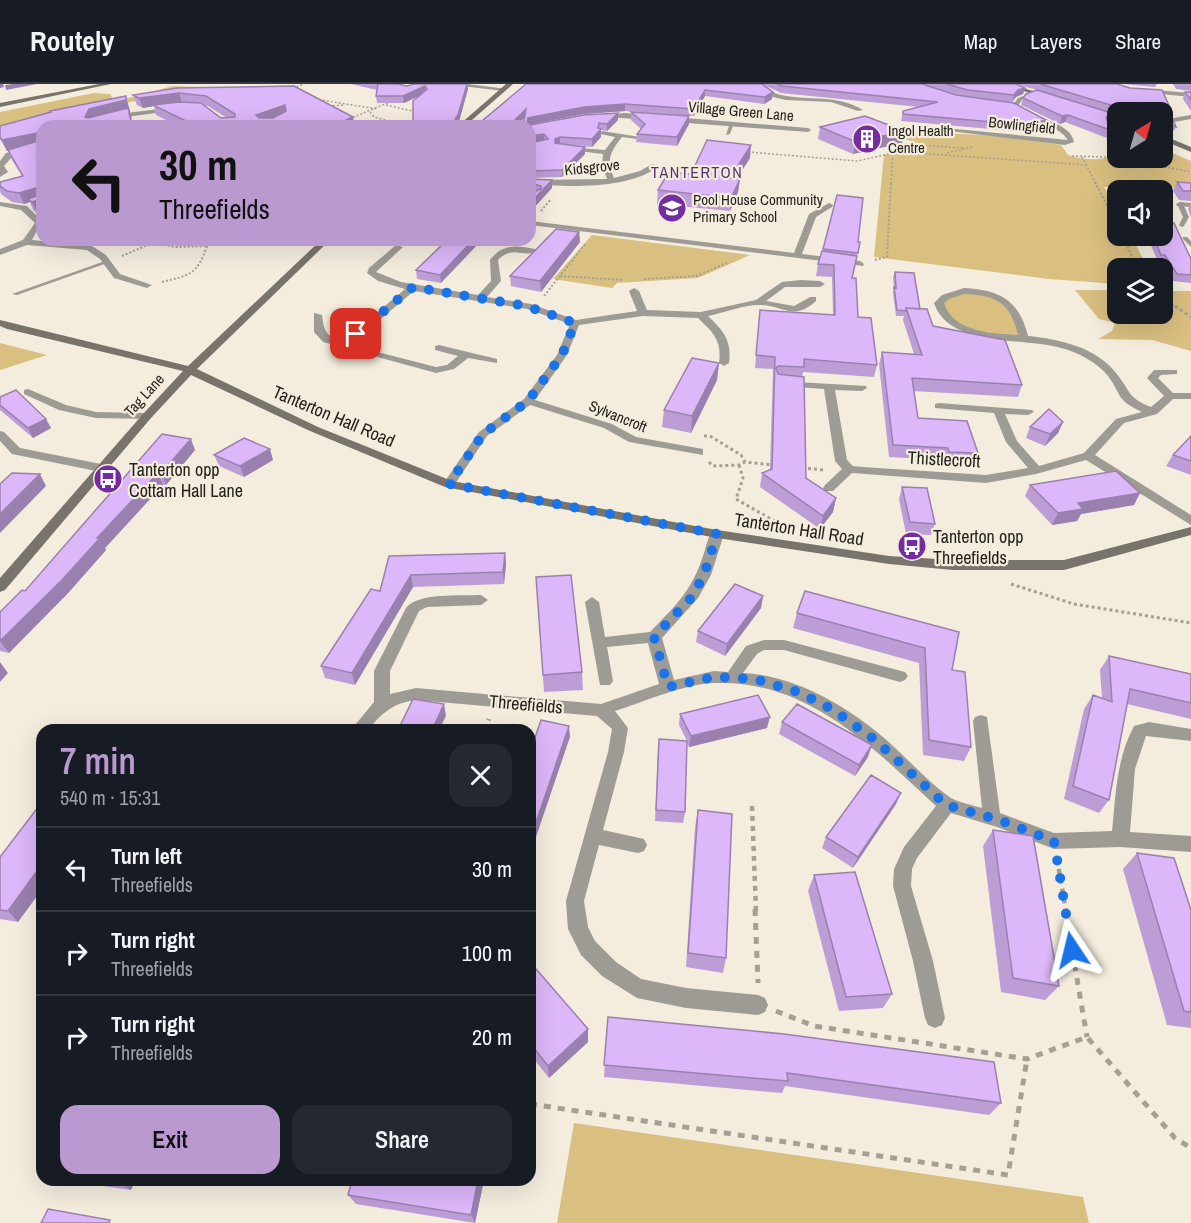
<!DOCTYPE html>
<meta charset="utf-8">
<style>
:root{--surface:#171b24;--page:#242831;--text:#f1f3f6;--muted:#9ea1a6;--line:#363941;--accent:#b999cf}
body{margin:0;font-family:"Archivo Narrow",sans-serif;background:var(--page);color:var(--text);height:100vh;display:flex;flex-direction:column;font-size:22px;white-space:nowrap}
*{box-sizing:border-box;margin:0}
p{font-size:20px;color:var(--muted)}
.icon{flex:none;width:33px;height:33px;fill:none;stroke:currentColor;stroke-width:2;stroke-linecap:round;stroke-linejoin:round}
.map{position:relative;flex:1;overflow:hidden}
.drawer{position:absolute;left:36px;top:640px;width:500px;height:462px;display:flex;flex-direction:column;background:var(--surface);border-radius:18px;box-shadow:0 6px 24px #0002}
.drawer>*{flex:none}
.top-card{position:absolute;left:36px;top:36px;width:500px;height:126px;border-radius:18px;box-shadow:0 6px 24px #0002;background:#b999cf;color:#111;overflow:hidden}
.needle{width:39px;rotate:37deg}
.tools{position:absolute;left:1107px;top:18px;display:grid;gap:12px}
.tools a{display:grid;place-items:center;width:66px;height:66px;border-radius:12px;background:var(--surface);box-shadow:0 6px 24px #0002;font-size:30px}
.pin{position:absolute;display:grid;place-items:center;width:51px;height:51px;color:#fff;margin:-26px;border-radius:12px;box-shadow:0 3px 9px #0006}
.me{position:absolute;width:66px;margin:-33px;rotate:350deg;stroke-linejoin:round;filter:drop-shadow(0 0 4px #0008)}
.turn{display:flex;align-items:center;gap:21px;height:126px;padding:0 24px;font-size:27px}
.turn .icon{width:78px;height:78px;stroke-width:2.5}
.turn b{display:block;font-size:42px;line-height:51px}
.round{display:grid;place-items:center;flex:none;width:63px;height:63px;border-radius:18px;background:var(--page)}
.summary{display:flex;align-items:center;justify-content:space-between;height:102px;padding:0 24px}
h1{font-size:36px;font-weight:600;line-height:45px;color:var(--accent)}
.cta{display:flex;gap:12px;margin-top:auto;padding:12px 24px}
.cta a{flex:1;height:69px;border-radius:18px;background:var(--accent);color:#111;font-size:24px;font-weight:600;line-height:69px;text-align:center}
.cta a+a{background:var(--page);color:var(--text)}
ul{padding:0;list-style:none}
li{display:flex;align-items:center;gap:18px;height:84px;padding:0 24px;border-top:2px solid var(--line)}
li div{flex:1}
li b{display:block;font-size:22px}
li em{font-style:normal}
header{display:flex;align-items:center;gap:36px;box-sizing:border-box;height:84px;padding:0 30px;background:var(--surface);border-bottom:2px solid var(--line)}
header strong{font-size:28px}
nav{display:flex;gap:33px;margin-inline-start:auto;font-size:21px}
.map>svg:first-child{display:block}
</style>
<header>
<strong>Routely</strong>
<nav><a>Map</a><a>Layers</a><a>Share</a></nav>
</header>
<div class="map">
<svg width="1191" height="1139" viewBox="0 0 1191 1139">
<rect width="100%" height="100%" fill="#f4edde"/>
<path fill="#d9bf80" d="M173,2L196,3L44,38L0,42V28L94,9L110,10L112,13L110,15L113,18Z
M903,47L1001,52L1061,61L1068,71C1083,76 1103,78 1117,69L1118,74H1162L1163,65L1191,77V104L1104,103L1117,126L1118,152H1131L1148,184H1118L1117,200L1049,195L874,173L884,71L915,59L891,49Z
M592,151L750,171L698,194L617,199L612,204L553,195Z
M1075,206H1117L1118,230H1162L1163,207H1191V267L1152,256L1098,255L1112,247L1115,239L1099,235Z
M975,208L1009,220L1024,254L964,245L940,225L943,213Z
M0,259L47,271L0,286Z
M574,1039L1083,1113L1089,1139H557Z"/>
<g fill="none" stroke-linecap="round" stroke-linejoin="round">
<path stroke="#a5a094" stroke-width="1.5" stroke-dasharray="2 2" stroke-linecap="butt" d="M298,6L296,3L304,0
M315,15L377,25
M386,21L417,28
M329,22L345,21
M370,28L374,33L408,42
M349,35L392,17
M748,68L857,77L893,69
M901,68L1086,81
M947,69L972,63
M1072,72L1106,73L1118,67
M1082,73L1096,100
M1107,73H1118
M1121,74L1191,88
M891,100L893,69L920,61L963,64"/>
<path stroke="#a5a094" stroke-width="2" stroke-dasharray="2 2" stroke-linecap="butt" d="M1095,98L1118,143
M541,127L551,115
M1122,152L1138,184
M198,156L206,161
M152,159L176,163L207,162
M122,172L152,159L143,156
M875,176L887,173L891,98
M560,192L622,196
M644,195L696,192L727,179
M162,198C190,191 197,191 207,162L219,156
M544,212L586,159
M1162,214L1177,224"/>
<path stroke="#a5a094" stroke-width="3" stroke-dasharray="3 3" stroke-linecap="butt" d="M1175,222L1191,233
M704,352H710L741,371L745,378L774,381
M709,378L713,382L739,381L745,378
M739,381L743,394L736,415L783,442
M802,384L824,386
M1011,500L1074,520L1191,539"/>
<path stroke="#a5a094" stroke-width="4.5" stroke-dasharray="5 5" stroke-linecap="butt" d="M485,646L489,635
M752,722L756,827
M1057,775L1066,827"/>
<path stroke="#a5a094" stroke-width="5" stroke-dasharray="7 7" stroke-linecap="butt" d="M755,825L758,899
M1065,825L1087,953
M776,927L814,942L1027,975L1087,953L1175,1054L1191,1064
M530,1020L1008,1091L1027,975"/>
<path fill="#9e9b95" fill-rule="evenodd" d="M732,38L734,39L730,50L726,51L730,39Z
M1180,118L1183,120L1189,133L1184,142L1182,143L1179,141L1183,133L1177,120Z
M1183,153H1187L1191,157V163L1183,155Z
M105,177L110,178L17,211L12,210Z"/>
<path fill="#9e9b95" fill-rule="evenodd" d="M444,0H468L507,5L504,7Z
M756,0C766,0 771,9 781,11C809,17 837,10 863,26L858,27L831,18L786,16L773,13Z
M1143,5L1191,9V13L1141,8Z
M1035,8L1040,9L1022,16L1018,22C1033,34 1071,38 1074,58L1065,61L932,45L935,43L1068,56C1056,38 1027,38 1012,22L1018,14Z
M176,23L178,26L126,33L91,42L93,37L126,29Z
M625,29L808,44L811,46L808,48L594,32Z
M1191,31V35L1162,40V36Z
M602,47L640,53L637,55L622,53C610,68 606,76 614,94L640,87L652,80L659,82C629,106 566,103 530,100V96L607,95L602,81L603,70L562,65L566,63L605,66L615,53L600,50Z
M42,61V65L12,73L4,82L8,88L0,93V77L6,69Z
M0,118L27,122L42,137L32,156L92,162L106,171L120,190L152,201L147,204L114,194L100,175L87,166L27,161L0,171V165L23,156L35,139L21,126L0,122Z
M1180,118L1191,119V123L1177,122L1176,120Z
M829,119L833,121L832,123L816,133L802,170L860,177L864,180L863,182L530,141V137L794,169L809,130Z
M396,161L403,163L376,188L401,198L478,211L491,197L490,176C502,160 516,161 535,165L536,167C523,175 514,160 498,176L501,197L487,213L531,220L576,236L637,227L629,207L634,204L639,207L647,226L701,228L756,216L782,198L801,196L820,197L825,200L820,203H785L766,217L794,222L810,213H816V217C793,238 783,221 759,221C743,221 723,229 708,232C724,247 732,257 729,279L724,282L719,279C722,257 714,249 698,234L643,232L579,241L567,271L535,316L612,340L636,353L703,365V371L629,358L604,344L530,321L487,352L453,403L449,404L443,400L479,348L524,315L557,271L570,240L527,225L414,207L350,261L436,283L447,281L458,272L435,266V262L439,261L497,275V279L468,274L454,285L436,289L323,258L314,248V229L322,231C324,247 326,252 342,258L405,205L378,197L367,189L369,184Z
M964,204C1000,206 1019,216 1028,252C1059,255 1096,263 1116,289C1131,307 1126,313 1151,323L1164,312L1147,294L1154,286H1177V290L1161,291L1158,294L1173,309H1191V315H1173L1157,330L1124,339L1095,371L1191,431V441L1086,376L1036,390L986,399L852,389L833,407H825L823,404L825,401L842,385L835,377L824,305L783,302L779,301V297L866,302L867,304L862,307L835,306L847,376L853,382L863,383L986,391L1028,384L1006,358L994,329L935,324V320L939,319L1032,326L1034,328L1028,331L1005,330L1017,357L1039,382L1084,369L1116,335L1142,328C1116,316 1122,311 1108,292C1098,279 1078,268 1061,264C1023,253 949,264 934,219L942,211ZM964,210C996,211 1011,219 1018,251C992,249 954,249 944,219L949,215Z
M28,305L66,321L96,328L147,329L153,332L147,335L96,334L59,326L24,310V306Z
M0,347L4,348L20,364L101,380L107,384L101,388L12,370L0,357Z
M717,446L724,450L711,491L698,514L662,554L674,596L714,587L728,588L746,562L764,556H784L905,588L908,592L905,596L900,598L784,566H764L757,570L743,589C793,591 845,621 883,653C904,671 930,700 951,714C960,719 973,721 982,724L973,637L975,633L981,631L987,633L1000,729L1054,749L1112,747C1116,710 1116,676 1134,642L1149,638L1191,645V657L1146,652L1135,685L1130,748L1191,752V768L1120,763L1054,765L997,743L951,729L917,774L912,785L911,802L933,877L945,934L942,941L935,944L928,941L925,934L913,877L893,802L894,785L904,763L936,722C873,664 808,596 716,599C682,600 647,617 615,627L628,644L624,668L603,746L644,755L647,761L644,767L638,769L599,761L584,817L588,843L595,857L616,878L641,895L686,904L758,911L765,914L768,921L765,928L758,931L686,924L637,914L602,892L581,871L568,845L566,817L608,668L612,645L597,632L416,616C393,619 382,629 368,646H351L374,618V587L406,524C418,508 462,512 481,511L488,516L481,521L427,523L419,527L390,587V610L416,604L601,620L659,600L648,559L607,563L613,597L610,601H600L585,518L592,513L599,518L605,553L650,548C677,520 692,507 704,469C707,461 708,448 717,446Z"/>
<path fill="#78746b" fill-rule="evenodd" d="M99,0H111L0,23V19Z
M506,0H513L465,42H458Z
M998,0H1008L1055,13L1052,15Z
M1162,51L1191,63V68L1162,56Z
M321,156H330L197,285L318,343L452,397L717,446L889,472L953,476H1064L1191,443V451L1064,486H953L889,480L717,454L445,403L310,347L191,291L151,334L5,506L0,508V494L143,330L183,287L7,245L0,242V236L188,282Z"/>
</g>
<path fill="#bd9dd6" fill-rule="evenodd" d="M351,0H398L407,2L414,0H468V5L457,42H413L420,11L404,19H377L376,12L377,6Z
M526,0H1117L1130,4L1162,6L1171,26L1168,33L1163,34L1162,37V28H1118V31L1100,25L1118,31L1116,39L1108,40L1110,46L1107,54L1065,38L1060,40L1021,21L1023,14L1026,10L1037,6L1016,0L1025,4L1023,10L1016,13L1012,18L966,13L924,1L956,11L1014,19L1046,36L1044,43L1025,48L901,37L903,27L919,23L781,9L762,0L773,8L772,15L764,20L705,12L694,32L625,27L584,30L529,40L530,41L584,31L618,29V36L607,47L601,46V53L592,63L566,60L585,63V70L562,93L530,94V42H523L524,34L516,42H476Z
M1122,0H1157L1155,3Z
M1173,0H1191V7L1176,5Z
M177,4L355,42H179L156,31L154,22L143,24L137,21L133,11ZM204,21L208,22L227,34H221Z
M1185,8H1191V27L1183,15Z
M126,12L132,34L42,42V127L37,129L33,126L30,118L24,120L12,118L1,110L0,107V98L22,92L12,76L8,66L7,67L0,55V42L50,28V27Z
M631,28L689,40L677,62L636,58L637,50L641,45L631,36Z
M1163,38L1176,43L1174,47L1162,42Z
M820,43L905,47L902,59L853,70L818,55Z
M750,74L737,94L740,95L738,108L730,127L657,120L658,106L691,90Z
M530,95L552,96V104L530,128Z
M1177,98L1191,99V117L1179,116L1173,107Z
M837,111L858,158H860L852,194L858,233L877,281L874,293L803,288L802,293L806,394L836,414L833,428L820,445L760,403L762,389L770,386L773,285L755,284L760,226L833,231L832,193L816,192L818,180L823,168Z
M1191,118V133L1188,125Z
M579,148L580,158L541,208L511,202L510,192Z
M1147,152H1162L1191,175V199L1173,197L1162,178H1158Z
M447,156L441,199L417,195L416,186Z
M895,188L933,242L1022,301L1018,313L913,307L918,334L978,369L973,381L945,380L944,376L889,373L879,280L882,268L914,270L903,236L904,232H896L893,209L894,203L893,193Z
M719,279L717,296L691,349L662,343L664,326Z
M0,313L51,344L33,354L0,326Z
M1063,338L1058,349L1045,362L1026,354L1030,343Z
M162,350L195,366L166,401H163L105,464L106,466L69,508L9,569L0,567V528L25,507Z
M1191,352V391L1166,382L1173,371Z
M214,371L273,376L244,393L219,382Z
M1030,401L1134,421L1081,430L1077,437L1052,441L1025,412Z
M902,403L935,440L931,451L906,450L899,415Z
M505,469L506,481L504,500L413,503L355,601L325,594L321,582L380,507L389,472Z
M536,493L582,588L583,606L544,608Z
M763,512L761,524L725,572L696,558L698,547Z
M797,529L959,548L952,586L971,663L964,677L923,671L919,579L793,544Z
M1109,572L1191,590V635L1127,620L1109,716L1099,729L1064,715L1084,625L1093,611L1102,614L1100,586Z
M680,630L767,644L689,663L687,658L685,728L683,739L655,737L658,667L687,657L679,641Z
M782,638L868,673L855,692L779,650Z
M42,718V805L18,838L0,835V773Z
M896,720L853,784L822,764L826,753Z
M698,726L726,874L723,889L686,883L695,743Z
M993,746L1059,902L1045,916L1001,908L983,762Z
M1137,769L1191,826V944L1167,941L1123,785Z
M814,791L892,910L883,924L839,927L808,807Z
M530,878L588,945V958L549,994L530,970Z
M608,933L1001,1019L989,1031L785,1002L782,1009L604,993Z
M72,1096H135L131,1106L74,1098Z
M352,1096H484L475,1139L356,1120L348,1111Z"/>
<path fill="#9a80ae" d="M0,0H3L4,3L0,4Z
M13,0H37L6,6L5,1Z
M467,0L468,5L459,38L457,41V42H455V35Z
M425,2L426,9L404,19L403,12Z
M1025,4L1023,10L1016,13L1012,18L1014,11L1018,6Z
M705,6V12L694,32V25Z
M773,8L772,15L764,20L765,13Z
M179,9L182,19L153,21L154,22L143,24L139,14Z
M126,12L133,42H89L85,33L89,25Z
M625,20V27L584,30L528,41V42V34L584,23Z
M285,21L287,31L259,41L256,31Z
M526,25V32L516,42H509Z
M1171,26L1168,33L1162,34L1163,28Z
M618,29V36L607,47V40Z
M1068,31L1065,38L1060,40L1062,32Z
M1118,31L1116,39L1103,41L1106,33Z
M689,32V40L677,62V53Z
M353,33L355,42H333Z
M1046,36L1044,43L1025,48L1027,41Z
M601,45V53L592,63V55Z
M905,47L902,59L853,70L856,58Z
M37,49L42,59L7,67L2,56Z
M544,50V57L530,60V52Z
M560,53V60L555,62V55Z
M751,61L750,74L729,107L730,94Z
M585,63V70L562,93V86Z
M740,95L738,108L730,127L731,114Z
M552,96V104L530,128V119Z
M39,103L42,117V127L37,129L32,118L28,115L30,118L24,120L19,109Z
M579,148L580,158L541,208L540,197Z
M473,156H482L441,199L440,191Z
M719,279L717,296L691,349L692,332Z
M46,335L51,344L33,354L28,344Z
M1063,338L1058,349L1045,362L1050,350Z
M191,355L195,366L166,401L161,389Z
M270,365L273,376L244,393L240,382Z
M158,389L163,401L105,464L106,466L69,508L9,569L0,557Z
M40,390L46,402L0,449V430Z
M1140,409L1134,421L1081,430L1077,437L1052,441L1058,429L1078,419Z
M836,414L833,428L820,445L823,432Z
M505,469L506,481L504,500L503,488Z
M411,491L413,503L355,601L352,589Z
M763,512L761,524L725,572L727,560Z
M0,578L8,589L0,598Z
M444,620L446,632L439,646H432Z
M770,633L767,644L689,663L691,652Z
M569,642L570,653L534,759L535,768L530,787V756Z
M872,661L868,673L855,692L859,681Z
M901,709L896,720L853,784L858,773Z
M42,780V805L18,838L8,827Z
M588,945V958L549,994L548,982Z
M116,1096H135L131,1106Z
M478,1096H484L475,1139L471,1131Z"/>
<path fill="#dcb7f9" stroke="#9a80ae" stroke-width="1.5" fill-rule="evenodd" d="M377,0H398L407,2L414,0H467L458,31L455,35L457,37L455,42H413V17L427,5L425,2L403,12H376L378,0Z
M526,0H762L773,8L765,13L705,6L694,25L625,20L584,23L528,34L527,39L530,41L584,31L618,29L607,40L599,39L598,44L601,45L592,55L560,53L555,55V59L585,63L562,86L530,87V58V59L548,55L544,50L530,52V42H523L526,25L509,42H476Z
M777,0H922L956,11L1014,19L1046,36L1027,41L903,30V27L938,18L782,2Z
M946,0H1016L1025,4L1018,6L1014,11L968,6Z
M1040,0H1117L1130,4L1162,6L1171,26L1163,28V35L1162,34V28H1122L1121,24Z
M294,2L353,33L333,42H196L153,21L179,18L201,19L221,34L235,33V30L206,12L179,9L139,14L133,11L177,4ZM285,21L286,27L273,34H259L256,31Z
M1037,6L1118,31L1106,33L1110,46L1068,31L1062,32L1023,14L1026,10Z
M1185,8H1191V16Z
M126,12V16L89,25L85,33L88,34L128,24L132,42H42V116L41,115L32,118L28,115L39,111V103L19,109L7,107L0,102V98L23,92L8,66L38,57L40,51L37,49L2,56L0,53V42L51,28L50,27Z
M631,28L689,32L677,53L637,50L645,40Z
M865,32L905,47L856,58L820,43Z
M1173,36L1176,43L1163,38Z
M707,56L751,61L730,94L740,95L731,114L658,106L669,88L691,90Z
M530,95L552,96L530,119V106L536,107L541,105V102L530,99Z
M1177,98L1191,99V107H1183Z
M837,111L863,114L858,158H860L858,169L823,165Z
M1162,138L1174,139L1191,175V191L1177,190L1165,171H1161L1153,152H1162Z
M556,145L579,148L540,197L510,192Z
M447,156H473L440,191L416,186Z
M822,167L857,172L852,194H856L858,233L871,234L877,281L804,275V283L778,282L776,284L778,290L804,293L806,394L836,414L823,432L762,389L772,385L775,273L756,271L760,226L835,231L834,181L818,180Z
M895,188L914,189L920,225L906,224V227L897,226L894,203L896,204Z
M906,224L927,225L933,242L1005,256L1022,301L912,294L918,334L967,337L978,369L949,368L948,364L893,361L882,268L922,271Z
M692,274L719,279L692,332L664,326Z
M16,306L46,335L28,344L0,321V313Z
M1049,325L1063,338L1050,350L1030,343Z
M162,350L191,355L161,389H158L97,454H100L62,496L0,557V528L22,506L25,507Z
M1191,352V377L1173,371Z
M244,354L270,365L240,382L214,371Z
M1116,387L1140,409L1078,419L1083,425L1058,429L1030,401Z
M12,389L40,390L0,430V400Z
M902,403L927,404L935,440L910,438Z
M505,469L503,488L411,491L352,589L321,582L371,505L380,507L389,472Z
M571,491L582,588L543,591L536,493Z
M735,500L763,512L727,560L698,547Z
M805,507L959,548L952,586L965,588L971,663L929,656L925,564L797,529Z
M1109,572L1191,590V619L1130,605L1109,716L1073,702L1093,611L1112,618Z
M758,611L770,633L691,652L680,630Z
M413,615L444,620L432,646H398Z
M797,620L872,661L859,681L782,638Z
M541,636L569,642L530,756L534,757L530,772V668Z
M659,655L687,657L685,728L656,726Z
M871,691L901,709L858,773L826,753Z
M42,718V780L8,827L0,826V773Z
M698,726L732,730L726,874L688,869Z
M993,746L1033,752L1059,902L1013,894Z
M1137,769L1174,774L1191,826V928L1184,927Z
M855,788L892,910L846,913L814,791Z
M530,878L588,945L548,982L530,959Z
M608,933L784,950L994,978L1001,1019L787,989L788,997L604,981Z
M352,1096H478L471,1131L348,1111Z
M48,1125L110,1136L109,1139H41Z"/>
<g fill="none" stroke-linecap="round" stroke-linejoin="round">
<path stroke="#1a73e8" stroke-width="10" stroke-dasharray="0 18" d="M356,250L413,203L526,222L575,239L562,271L528,317L483,350L449,400L717,450L704,491L691,514L654,553L668,603L714,593L755,595L798,608L832,625L875,656L946,721L999,736L1054,757L1072,866"/>
</g>
<defs>
<g id="building-disc" transform="scale(1.5)"><circle r="9.5" fill="#742c9f" stroke="#f4edde"/><path d="M-4-6H4V6H1V3H-1V6H-4ZM-2.5-4.3h1.7v1.8h-1.7ZM.8-4.3h1.7v1.8H.8ZM-2.5-1h1.7V.8h-1.7ZM.8-1h1.7V.8H.8Z" fill="#fff"/></g>
<g id="school-disc" transform="scale(1.5)"><circle r="9.5" fill="#742c9f" stroke="#f4edde"/><path d="M0-5L7-2L0 1L-7-2ZM-4 1L0 2.5L4 1V4Q0 6-4 4Z" fill="#fff"/></g>
<g id="bus-disc" transform="scale(1.5)"><circle r="9.5" fill="#742c9f" stroke="#f4edde"/><path d="M-5-6H5V4H4V6H2V4H-2V6H-4V4H-5ZM-3.5-4V0h7V-4ZM-3.5 1.2v1.5H-2V1.2ZM2 1.2v1.5H3.5V1.2Z" fill="#fff"/></g>
</defs>
<g fill-rule="evenodd">
<use href="#building-disc" x="867" y="55"/>
<use href="#school-disc" x="672" y="124"/>
<use href="#bus-disc" x="108" y="395"/>
<use href="#bus-disc" x="912" y="462"/>
</g>
<g text-anchor="middle" dominant-baseline="central" stroke-width="4.5" stroke-linejoin="round" paint-order="stroke">
<g font-size="15" fill="#211f19" stroke="#f4edde">
<text transform="translate(741 27) rotate(5)">Village Green Lane</text>
<text transform="translate(1022 41) rotate(6)">Bowlingfield</text>
<text transform="translate(592 83) rotate(-6)">Kidsgrove</text>
<text transform="translate(144 311) rotate(-48)">Tag Lane</text>
<text transform="translate(618 332) rotate(22)">Sylvancroft</text>
</g>
<g font-size="15" fill="#211f19" stroke="#f4edde" text-anchor="start">
<text x="888" y="46">Ingol Health<tspan x="888" dy="17">Centre</tspan></text>
<text x="693" y="115">Pool House Community<tspan x="693" dy="17">Primary School</tspan></text>
</g>
<g font-size="16" letter-spacing="1.5" fill="#54336c" stroke="#f4edde">
<text x="697" y="88">TANTERTON</text>
</g>
<g font-size="18" fill="#211f19" stroke="#f4edde">
<text transform="translate(334 332) rotate(23)">Tanterton Hall Road</text>
<text transform="translate(944 375) rotate(3)">Thistlecroft</text>
<text transform="translate(799 445) rotate(9)">Tanterton Hall Road</text>
<text transform="translate(526 620) rotate(5)">Threefields</text>
</g>
<g font-size="18" fill="#211f19" stroke="#f4edde" text-anchor="start">
<text x="129" y="385">Tanterton opp<tspan x="129" dy="21">Cottam Hall Lane</tspan></text>
<text x="933" y="452">Tanterton opp<tspan x="933" dy="21">Threefields</tspan></text>
</g>
</g>
</svg>
<div class="tools">
<a><svg class="needle" viewBox="-14 -14 28 28"><path d="M0-13l5 13h-10z" fill="#e53935"/><path d="M0 13l5-13h-10z" fill="#9ea1a6"/></svg></a>
<a><svg class="icon" aria-label="sound" viewBox="0 0 24 24"><path d="M4 9h4l5-4v14l-5-4H4zM17 9q2 3 0 6"/></svg></a>
<a><svg class="icon" aria-label="layers" viewBox="0 0 24 24"><path d="M12 4l9 5-9 5-9-5zM3 14l9 5 9-5"/></svg></a>
</div>
<div class="pin" style="left:356px;top:250px;background:#d93025"><svg class="icon" aria-label="arrive" viewBox="0 0 24 24"><path d="M6 21V4h12l-3 4 3 4H6"/></svg></div>
<svg class="me" style="left:1072px;top:866px" viewBox="-20 -20 40 40"><path d="M0-17L14 15 0 8-14 15z" fill="#1a73e8" stroke="#fff" stroke-width="4"/></svg>
<div class="top-card">
<div class="turn"><svg class="icon" aria-label="left" viewBox="0 0 24 24"><path d="M17 20v-9H6M10 6l-5 5 5 5"/></svg><div><b>30 m</b>Threefields</div></div>
</div>
<section class="drawer">
<div class="summary"><div><h1>7 min</h1><p>540 m · 15:31</p></div><a class="round"><svg class="icon" aria-label="close" viewBox="0 0 24 24"><path d="M6 6l12 12M18 6L6 18"/></svg></a></div>
<ul>
<li><svg class="icon" aria-label="left" viewBox="0 0 24 24"><path d="M17 20v-9H6M10 6l-5 5 5 5"/></svg><div><b>Turn left</b><p>Threefields</p></div><em>30 m</em></li>
<li><svg class="icon" aria-label="right" viewBox="0 0 24 24"><path d="M7 20v-9h11M14 6l5 5-5 5"/></svg><div><b>Turn right</b><p>Threefields</p></div><em>100 m</em></li>
<li><svg class="icon" aria-label="right" viewBox="0 0 24 24"><path d="M7 20v-9h11M14 6l5 5-5 5"/></svg><div><b>Turn right</b><p>Threefields</p></div><em>20 m</em></li>
</ul>
<div class="cta"><a>Exit</a><a>Share</a></div>
</section>
</div>
